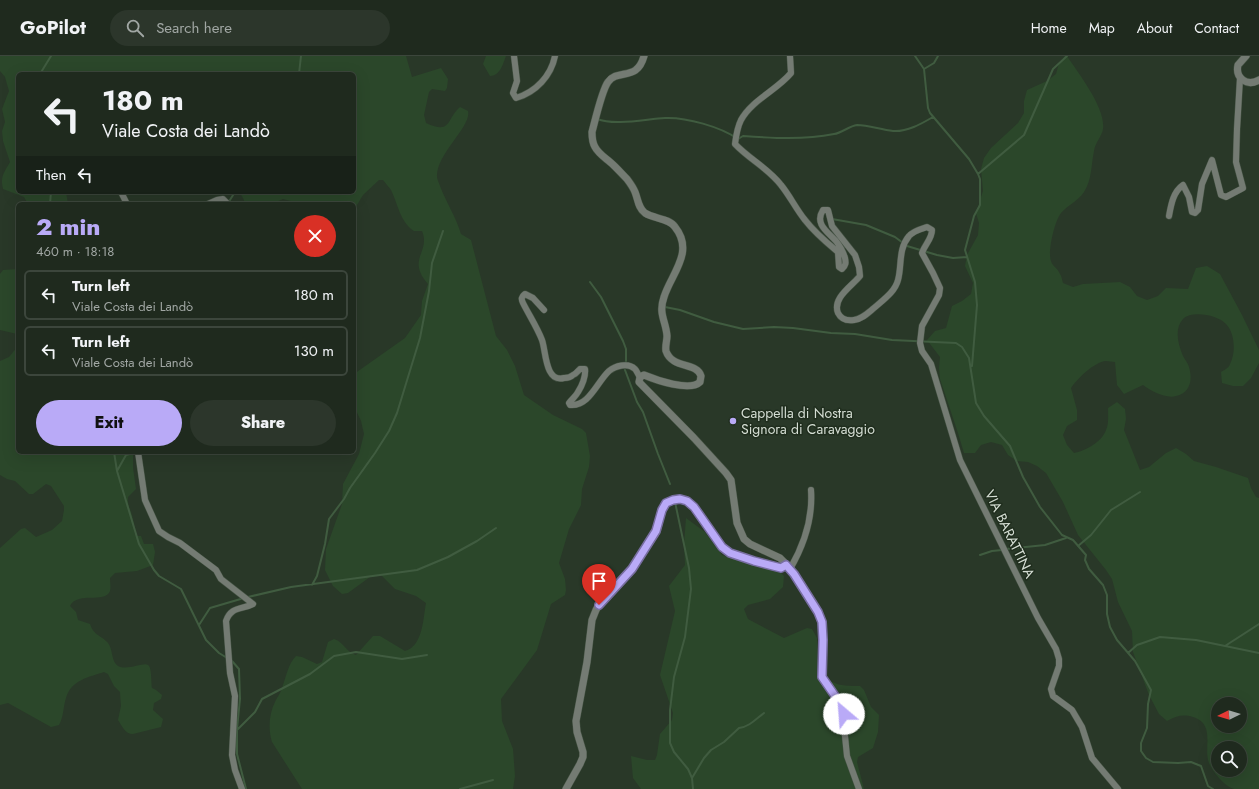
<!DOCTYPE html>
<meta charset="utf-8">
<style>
:root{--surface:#1f2a1e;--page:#2c362b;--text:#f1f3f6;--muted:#a1a7a4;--line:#3c463c;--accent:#b9aaf7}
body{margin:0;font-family:Jost,sans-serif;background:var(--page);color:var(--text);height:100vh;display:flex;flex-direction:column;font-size:15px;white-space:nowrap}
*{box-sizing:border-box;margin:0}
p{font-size:13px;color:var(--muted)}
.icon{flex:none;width:22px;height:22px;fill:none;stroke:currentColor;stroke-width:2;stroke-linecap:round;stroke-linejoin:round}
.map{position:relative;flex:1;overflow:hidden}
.drawer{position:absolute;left:16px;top:146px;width:340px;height:252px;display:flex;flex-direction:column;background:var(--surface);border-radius:6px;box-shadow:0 4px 16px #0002,0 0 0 1px var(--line)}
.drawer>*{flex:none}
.banner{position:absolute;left:16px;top:16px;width:340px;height:122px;border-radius:6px;box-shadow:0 4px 16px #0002,0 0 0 1px var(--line);background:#1f2a1e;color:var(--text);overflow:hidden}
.needle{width:26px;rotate:265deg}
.controls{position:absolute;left:1211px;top:641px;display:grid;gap:8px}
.controls a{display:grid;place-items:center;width:36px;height:36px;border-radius:50%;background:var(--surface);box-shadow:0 4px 16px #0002,0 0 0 1px var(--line);font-size:20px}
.pin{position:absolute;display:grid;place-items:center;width:34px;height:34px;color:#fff;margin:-41px -17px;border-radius:50% 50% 50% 0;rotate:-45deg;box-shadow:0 0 4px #0007}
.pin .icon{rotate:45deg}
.me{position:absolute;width:44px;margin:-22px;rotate:333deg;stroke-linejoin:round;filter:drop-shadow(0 0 3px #0008)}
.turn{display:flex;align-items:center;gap:14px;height:84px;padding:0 20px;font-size:18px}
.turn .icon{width:52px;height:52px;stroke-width:2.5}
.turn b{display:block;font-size:28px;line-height:34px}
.then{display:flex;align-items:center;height:38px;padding:0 20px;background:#0003;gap:8px;font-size:15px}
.round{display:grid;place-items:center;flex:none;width:42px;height:42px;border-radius:21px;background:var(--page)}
.overview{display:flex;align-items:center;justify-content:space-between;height:68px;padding:0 20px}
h1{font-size:24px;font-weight:800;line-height:30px;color:var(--accent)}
.button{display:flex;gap:8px;margin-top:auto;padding:8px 20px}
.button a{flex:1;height:46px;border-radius:24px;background:var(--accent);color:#111;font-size:16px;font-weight:800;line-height:46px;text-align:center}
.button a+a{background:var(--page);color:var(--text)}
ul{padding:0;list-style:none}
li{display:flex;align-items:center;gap:12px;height:50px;margin:0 8px 6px;padding:0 12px;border:2px solid var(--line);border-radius:6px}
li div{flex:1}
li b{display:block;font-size:15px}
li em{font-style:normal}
header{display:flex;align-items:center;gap:24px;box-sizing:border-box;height:56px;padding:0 20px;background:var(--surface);border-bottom:1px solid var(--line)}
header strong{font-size:19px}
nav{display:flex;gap:22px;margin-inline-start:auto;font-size:14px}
.search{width:280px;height:36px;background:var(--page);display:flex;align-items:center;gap:10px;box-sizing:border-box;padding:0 14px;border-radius:22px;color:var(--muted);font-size:15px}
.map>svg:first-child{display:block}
</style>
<header>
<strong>GoPilot</strong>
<div class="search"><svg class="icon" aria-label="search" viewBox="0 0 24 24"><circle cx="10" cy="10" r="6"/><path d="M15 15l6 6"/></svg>Search here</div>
<nav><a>Home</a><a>Map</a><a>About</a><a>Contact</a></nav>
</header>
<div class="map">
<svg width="1259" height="733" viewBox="0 0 1259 733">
<rect width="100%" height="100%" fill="#293828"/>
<path fill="#2b472a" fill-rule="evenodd" d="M0,0H406L412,21L441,12L448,23L447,32L445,35L432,33L429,36L424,59L426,67C452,79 446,63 460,51L468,55C472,70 436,98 437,121C437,123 439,127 440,130C446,146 456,161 461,178L471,184L496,280L507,294L515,310L524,339L553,359L582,373L586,377L587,383L590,400L589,411L582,433L581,449L569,473L559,507L565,523L566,534L565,539L551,548L537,594L501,643L502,665L513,693L515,720L513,733H302L272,686C268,673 269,658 275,646C277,641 281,637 282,632C286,621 288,608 296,600L302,601L317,608L322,606L328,586L334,583C343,585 346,596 356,599L373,580H380L405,595C423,590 423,563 426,547L416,540L395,533L381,519L370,521L348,537L342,538L333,530L325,514L326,493L342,448L343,428L359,398L364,378L361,365L354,350V318L405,282L421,259L422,245L428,228C406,203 431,196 422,175H414C400,166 398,148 391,134C389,131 386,128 383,124H379L363,139L354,154V148H294L295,146L283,143L271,148H245C242,135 238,137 227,136H354V18H18V136H66L68,148H28L24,141L3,133C0,120 4,117 10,106L3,85L2,75L5,66L2,53L9,35L5,21L0,15Z
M486,0H506C503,8 500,20 490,20L483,8Z
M1065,0H1067C1078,17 1106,52 1103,73C1102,80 1095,87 1094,95C1091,109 1092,124 1084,136C1078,145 1068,149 1061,157C1055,165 1050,187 1050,198C1050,211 1057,210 1060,218C1062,221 1062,224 1063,227L1073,231L1083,228L1120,226L1130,231L1137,240L1147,244L1158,240L1166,232L1188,233L1196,212L1207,210L1220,218L1242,259L1259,294V307L1251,322L1243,330H1233L1222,327L1221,316C1224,314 1229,312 1230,308C1236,297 1235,277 1226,268C1218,259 1192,254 1183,263C1174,273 1178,288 1183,300C1185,304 1188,307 1189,311C1193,324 1190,337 1176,340C1166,343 1151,335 1143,329L1124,338L1117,329L1115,306C1112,306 1109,305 1106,305C1094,306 1077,323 1071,332L1077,354V364L1067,370L1063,379L1067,389L1074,397C1085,395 1102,386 1106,374C1109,368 1108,359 1108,352L1117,346L1125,353L1126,363L1124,374L1140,414L1149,411L1166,397L1176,392L1186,398L1194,405L1216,411L1248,422L1251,432L1256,441L1259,442V733C1252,733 1241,733 1234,733C1224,730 1213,716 1209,707C1203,692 1216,668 1193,661C1183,658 1176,660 1167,665L1159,658L1149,639L1133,596L1132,575L1118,546L1112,523L1106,514L1078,479L1063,446L1046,417L1037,410L1028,406L1017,405L1008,399L1002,389L991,386L981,389L975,397H964L958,377L940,323L939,312L940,301L927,284L935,275L946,272L952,250L962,245L971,238L973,227L965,210L967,199L978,179L979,167L976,157L983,135L981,113L984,102L991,92L1018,67L1024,57V45L1027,34L1047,25L1056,18L1059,7ZM1218,648H1240V670H1218ZM1218,692H1240V714H1218Z
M18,213V279L17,278L0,274V218L3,214Z
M18,290V396H133V412L136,433L128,441C127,449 132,456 133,464C135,470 133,475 136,480H141L144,488H153L155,496L153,509L137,515L115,517L110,522C110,526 111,532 110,535C105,548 77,535 70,550L76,556L78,564L90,568C94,580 101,579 108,587C113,593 111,606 118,610C127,615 144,606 148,609C152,611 151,627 152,632L156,634L162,639L161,643L154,647L153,654L163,663L161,671L133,678C125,678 122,670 118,664L121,650L120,636L114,630L108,618L104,616C89,621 71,624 66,642C63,651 64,660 59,669L51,671L8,647L0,649V492L21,473L25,472L36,481L52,474L62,465L64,454V450L51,430L46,428L33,438H29L15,425L7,423L0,419V305L9,301Z
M686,462L705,476L722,499L780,516L784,520L783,531L770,543L748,549L744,553L748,563L784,582L807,572L812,573L817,582L818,616C835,629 838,630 860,630L864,634L871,651L879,659L878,676L873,692L858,701L857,706L864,733H641L633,722L631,700L647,704H655L657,699L660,678L672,664L673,657L660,619L675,555L669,530L685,509L684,488Z"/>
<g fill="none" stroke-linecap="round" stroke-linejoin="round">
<path stroke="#405c40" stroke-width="2" d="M915,0L924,13L928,52L930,57L969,103L978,118L980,123V149L974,160L965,194L975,226L977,249L972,310
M924,13L934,7L938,0
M40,18L51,0
M299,18L301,0
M597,63C615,70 646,63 665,62C686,61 721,71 738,83L743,80C773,82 804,84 834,78C842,77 849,70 857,69C869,69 881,74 893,75C907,76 921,68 933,61
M978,118L1024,79L1053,13L1067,0
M228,147L235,136
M50,148L51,136
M832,163L866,169L895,181L907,190L937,199L953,202L967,201
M590,226L601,241L623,285L626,293V305
M665,251L680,254L714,266L743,273L774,271L793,272L831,277L855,278L892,284L956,287L962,291L969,302L976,347L984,360L1010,390L1023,421L1040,451L1062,479L1073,484L1086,499L1085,504L1089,513L1103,529L1107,539V558L1110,571L1117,584L1135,605L1151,634L1148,648L1147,672L1141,687V695L1146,702L1153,706L1178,707L1191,706L1201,710L1208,730L1213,733
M625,314L637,346L643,356L658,398L670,428
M114,396L117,415L139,488L154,514L159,520L181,533L206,584L219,597L232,605L239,613L240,643L237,673V698L246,733
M117,415L126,399L137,396
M675,446L689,512L691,533L685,581L674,621L670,654V687L674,696L688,713L692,722L693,733
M1078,490L1091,479L1111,454L1140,436
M1006,493L1045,489L1066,482
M980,499L992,495L1002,494
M312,529L317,520L325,488L329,463L344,443L350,432L375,397L389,375L397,357L420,282L429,235L432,207L443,175
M248,541L291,531L417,514L448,501L477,485L496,472
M199,569L210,552L244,542
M1225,590L1259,568
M1128,597L1137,589L1160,581L1196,584L1259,597
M237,674L255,656L262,643L310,618L334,600L356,596L402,603L427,599
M692,722L704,702L711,694L724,686L739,672C749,671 756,663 764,657
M460,733L493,724"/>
<g stroke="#455344" stroke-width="7">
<path id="minor" d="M514,0L517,25L513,37L516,42C536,36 551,20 555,0
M790,0L791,17C777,34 752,44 741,64C737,72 736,80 735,88C749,103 768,112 781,129C790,140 796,153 805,164C815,177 826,186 838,196L839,211L842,213C846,209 846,207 845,202C843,195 840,190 836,185C828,176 814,168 823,154H828L832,170L855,199L859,211L860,220C852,230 832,242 838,257C841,263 847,265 854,264C862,263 868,257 874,252C883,244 895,236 898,224C902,210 898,193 909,180C913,175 921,173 927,171L932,174C932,183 925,188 922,197L933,217L940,232L939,239L922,270L920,287L922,295L931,308L960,404L1038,562L1056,593L1059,603V610L1051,633L1053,640L1072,654L1082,671L1092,702L1118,733
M121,136L127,148
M208,148L217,144L223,143L228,148
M1169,160C1171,149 1173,136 1183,129L1189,141L1192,156L1195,157L1198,154L1202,128L1212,104L1221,139L1226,141L1243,132L1236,106L1237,73L1240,22
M544,254L533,242L525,238C521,241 521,243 523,247C529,259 537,271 542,284C546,295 545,327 564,322C567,322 571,321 573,319C576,318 578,315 580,313H585C586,320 582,330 578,336C576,340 572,343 569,347L570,349C589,351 597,326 609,315C615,310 628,306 635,313C637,315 638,319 640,321
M138,396L145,444L159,475L168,481L180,487L216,514L221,523L253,548C242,554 231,550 226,565L230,617L235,640L232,699L235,714L242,733
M787,509L794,518L818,555L822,566L823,584L822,621L842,650L847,700L859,733
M790,513C804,489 813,463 811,434"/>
</g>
<g stroke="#455344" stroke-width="8">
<path id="tertiary" d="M1246,0L1238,9C1235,22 1247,31 1259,24
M566,733L580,708L583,701V696L577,676L576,665L587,606L592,564L596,554L601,545L632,513L644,495L657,475L662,454L666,447L673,444L680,443L687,445L694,451L722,491L730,497L754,505L781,512L787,509L780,502L750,488L744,483L737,467L731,424L726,417L694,382L639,326L640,321L644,319C656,324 690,336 700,326L701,320C697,306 672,313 666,295C665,290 667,285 667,280C666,265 658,258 664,241C671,218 695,196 675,171C669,162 654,163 645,157C638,152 638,143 635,136C633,131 630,127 627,123C621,117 616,111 610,106C604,101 598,97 595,91C592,86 592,81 592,76C595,65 602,34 608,26C618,12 637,26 644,0"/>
</g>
<use href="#minor" stroke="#747b73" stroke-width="6"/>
<use href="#tertiary" stroke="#747b73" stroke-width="7"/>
</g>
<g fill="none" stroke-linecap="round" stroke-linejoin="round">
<g stroke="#786ea1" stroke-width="10">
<path id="route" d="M599,549L632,513L656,475L662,454L666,447L673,444L680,443L687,445L694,451L722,491L730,497L754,505L781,512L786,509L794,518L818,556L822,566L823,584L822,621L842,650L844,658"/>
</g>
<use href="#route" stroke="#b9aaf7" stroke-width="7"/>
</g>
<circle fill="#b9aaf7" stroke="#202e1e" stroke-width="1.5" cx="733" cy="365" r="4"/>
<g text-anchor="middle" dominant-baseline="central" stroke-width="3" stroke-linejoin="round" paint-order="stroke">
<g font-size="14" fill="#d5ded4" stroke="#202e1e" text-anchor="start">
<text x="741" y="357">Cappella di Nostra<tspan x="741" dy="16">Signora di Caravaggio</tspan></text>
</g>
<g font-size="14" fill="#d5ded4" stroke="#202e1e">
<text transform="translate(1010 478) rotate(64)">VIA BARATTINA</text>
</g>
</g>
</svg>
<div class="controls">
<a><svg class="needle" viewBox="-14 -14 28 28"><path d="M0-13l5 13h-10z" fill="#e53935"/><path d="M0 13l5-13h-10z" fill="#a1a7a4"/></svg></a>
<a><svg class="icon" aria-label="search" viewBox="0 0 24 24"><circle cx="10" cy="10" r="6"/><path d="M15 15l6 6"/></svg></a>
</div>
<div class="pin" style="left:599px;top:549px;background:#d93025"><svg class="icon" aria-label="arrive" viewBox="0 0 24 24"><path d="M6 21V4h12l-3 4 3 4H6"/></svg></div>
<svg class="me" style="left:844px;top:658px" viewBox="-20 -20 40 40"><circle r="19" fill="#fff"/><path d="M0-13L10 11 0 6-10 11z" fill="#b9aaf7"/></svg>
<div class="banner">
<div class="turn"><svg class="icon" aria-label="left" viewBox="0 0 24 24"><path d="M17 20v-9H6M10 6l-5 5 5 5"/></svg><div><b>180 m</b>Viale Costa dei Landò</div></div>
<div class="then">Then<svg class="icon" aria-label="left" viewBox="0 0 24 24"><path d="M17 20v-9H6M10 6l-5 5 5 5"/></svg></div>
</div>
<section class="drawer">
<div class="overview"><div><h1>2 min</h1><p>460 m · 18:18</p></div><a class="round" style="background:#d93025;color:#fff"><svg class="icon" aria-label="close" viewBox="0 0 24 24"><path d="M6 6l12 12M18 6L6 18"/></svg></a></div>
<ul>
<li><svg class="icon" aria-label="left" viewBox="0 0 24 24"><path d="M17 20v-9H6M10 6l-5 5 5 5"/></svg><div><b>Turn left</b><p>Viale Costa dei Landò</p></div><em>180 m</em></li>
<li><svg class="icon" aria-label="left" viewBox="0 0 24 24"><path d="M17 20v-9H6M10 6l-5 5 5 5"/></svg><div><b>Turn left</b><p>Viale Costa dei Landò</p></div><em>130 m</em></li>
</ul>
<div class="button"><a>Exit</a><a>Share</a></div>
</section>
</div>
